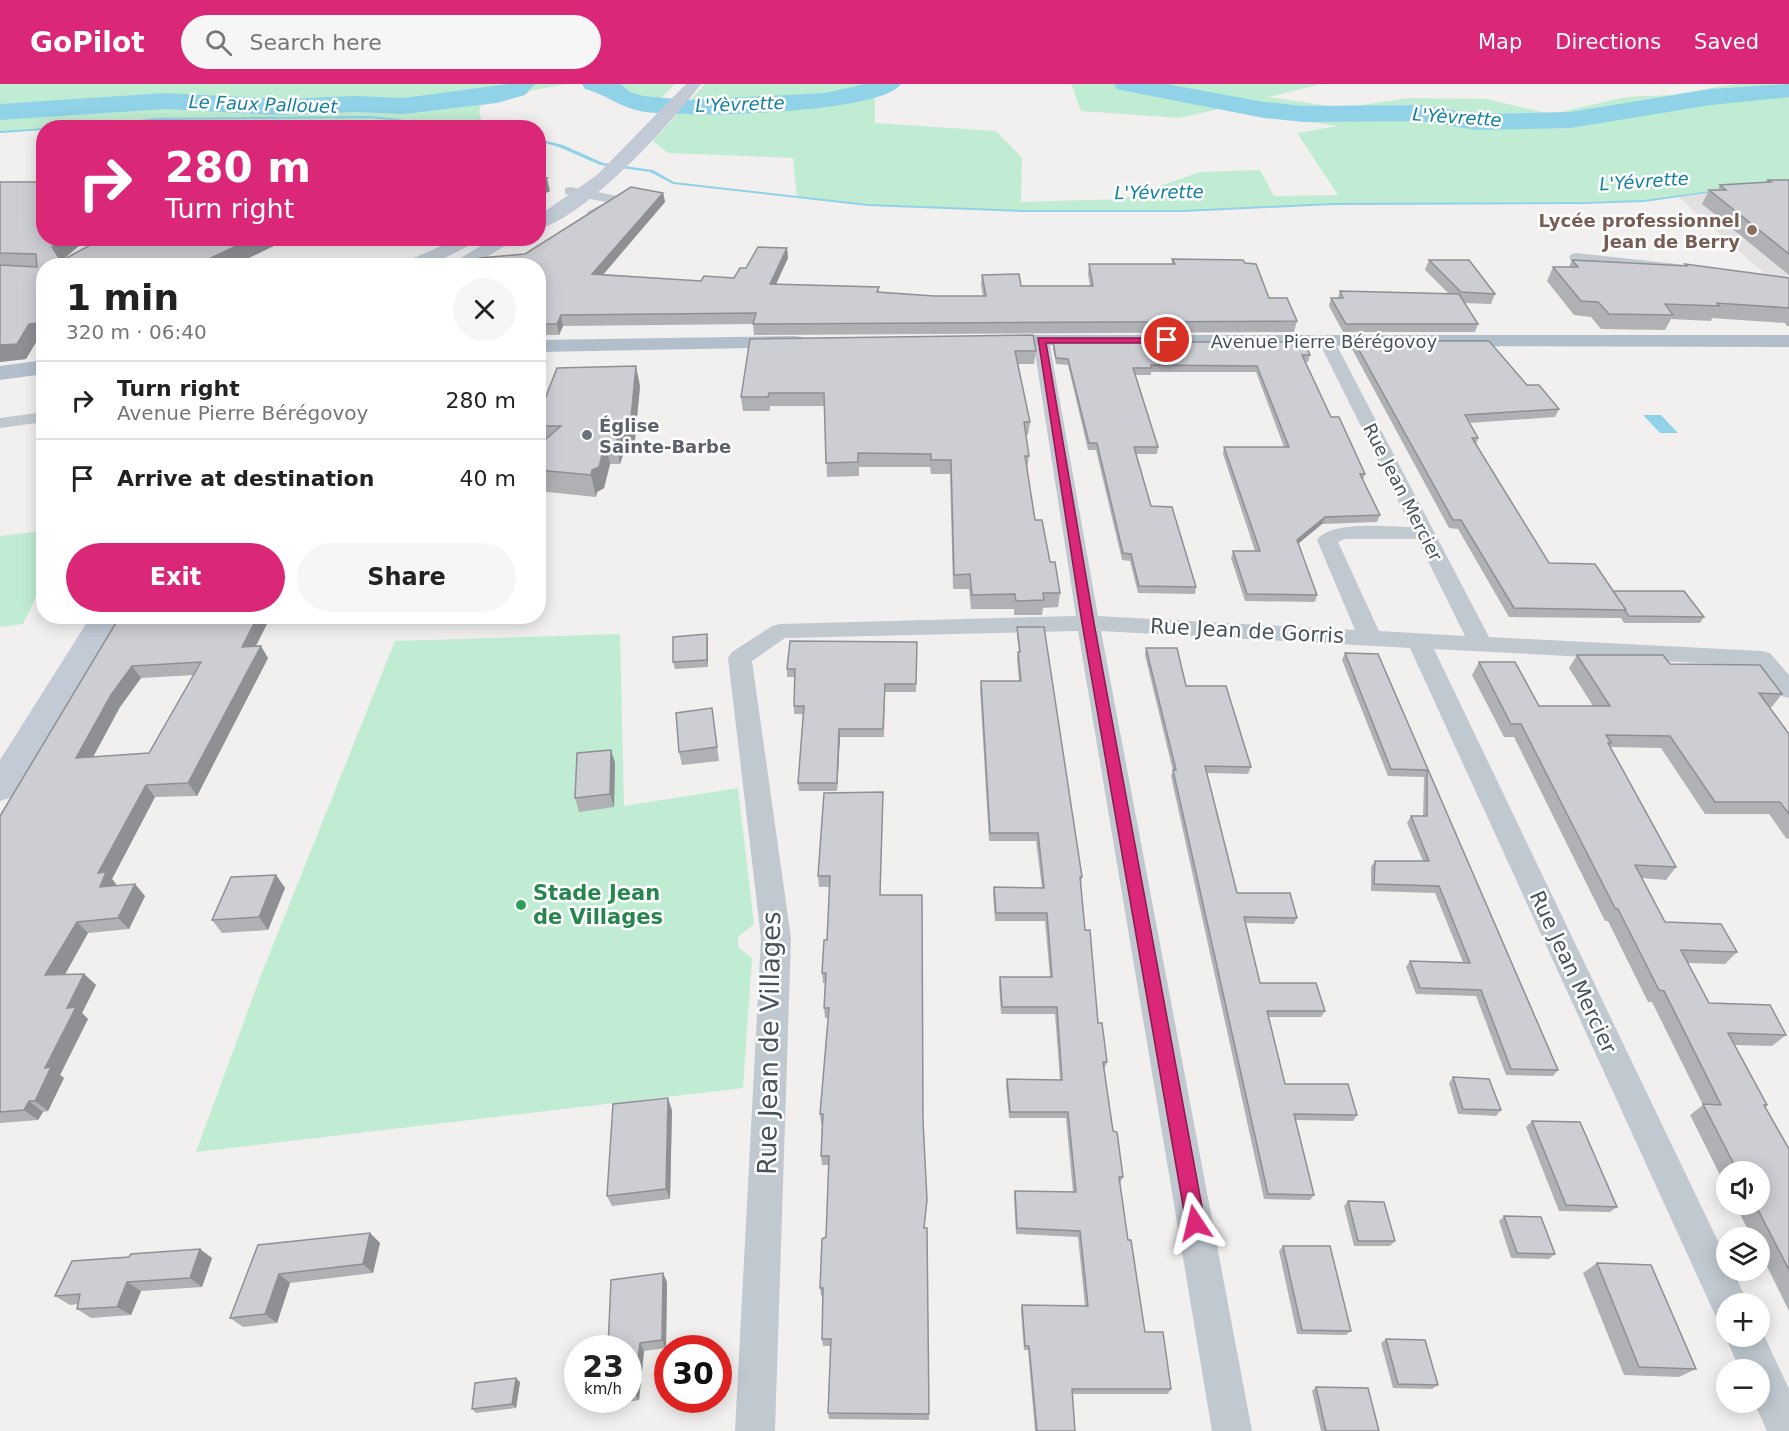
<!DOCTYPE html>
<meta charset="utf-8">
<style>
:root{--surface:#fff;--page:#f6f6f6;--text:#222;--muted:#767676;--line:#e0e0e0;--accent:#db2777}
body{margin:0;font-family:"DejaVu Sans",sans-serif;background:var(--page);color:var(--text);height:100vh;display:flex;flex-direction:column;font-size:22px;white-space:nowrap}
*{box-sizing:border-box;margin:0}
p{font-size:20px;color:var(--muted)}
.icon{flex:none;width:33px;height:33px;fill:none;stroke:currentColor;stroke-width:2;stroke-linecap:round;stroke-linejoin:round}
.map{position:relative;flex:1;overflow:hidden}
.drawer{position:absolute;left:36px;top:174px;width:510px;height:366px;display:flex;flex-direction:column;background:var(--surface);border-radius:24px;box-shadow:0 3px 15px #0003}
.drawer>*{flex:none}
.hud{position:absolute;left:36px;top:36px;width:510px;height:126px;border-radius:24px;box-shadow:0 3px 15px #0003;background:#db2777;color:#fff;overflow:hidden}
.buttons{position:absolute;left:1716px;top:1077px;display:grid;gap:12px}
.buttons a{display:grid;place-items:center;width:54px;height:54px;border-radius:50%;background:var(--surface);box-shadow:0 3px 15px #0003;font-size:30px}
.speed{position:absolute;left:564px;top:1251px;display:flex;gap:12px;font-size:30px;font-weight:700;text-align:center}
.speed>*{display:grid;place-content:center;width:78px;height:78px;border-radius:50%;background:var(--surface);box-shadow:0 3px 15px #0003;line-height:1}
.speed small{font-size:15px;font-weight:400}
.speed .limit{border:9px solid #d22;background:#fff;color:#111}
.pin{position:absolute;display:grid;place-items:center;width:51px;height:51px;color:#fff;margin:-26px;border:3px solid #fff;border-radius:50%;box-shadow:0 2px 6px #0007}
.me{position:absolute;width:66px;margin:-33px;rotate:350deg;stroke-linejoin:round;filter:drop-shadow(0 0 4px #0008)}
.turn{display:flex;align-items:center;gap:21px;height:126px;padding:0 30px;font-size:27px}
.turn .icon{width:78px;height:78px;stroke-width:2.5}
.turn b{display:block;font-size:42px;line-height:51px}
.round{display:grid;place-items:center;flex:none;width:63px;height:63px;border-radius:32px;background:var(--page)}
.head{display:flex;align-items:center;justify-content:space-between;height:102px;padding:0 30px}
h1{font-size:36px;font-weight:600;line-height:45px}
.action{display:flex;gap:12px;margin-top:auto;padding:12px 30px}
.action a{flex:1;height:69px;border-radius:36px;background:var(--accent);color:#fff;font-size:24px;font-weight:600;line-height:69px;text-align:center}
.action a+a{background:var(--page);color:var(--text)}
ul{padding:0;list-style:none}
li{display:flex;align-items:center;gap:18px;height:78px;padding:0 30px;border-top:2px solid var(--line)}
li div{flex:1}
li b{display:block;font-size:22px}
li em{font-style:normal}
header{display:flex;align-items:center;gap:36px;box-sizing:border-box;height:84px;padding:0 30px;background:var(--accent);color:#fff}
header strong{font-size:28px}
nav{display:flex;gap:33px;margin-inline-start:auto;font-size:21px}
.search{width:420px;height:54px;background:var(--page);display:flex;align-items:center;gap:15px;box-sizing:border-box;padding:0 21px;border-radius:33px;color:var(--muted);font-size:22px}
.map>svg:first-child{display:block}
</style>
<header>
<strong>GoPilot</strong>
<div class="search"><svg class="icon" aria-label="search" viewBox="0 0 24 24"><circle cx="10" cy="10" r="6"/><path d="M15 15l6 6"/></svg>Search here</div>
<nav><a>Map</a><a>Directions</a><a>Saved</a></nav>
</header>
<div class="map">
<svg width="1789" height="1347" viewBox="0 0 1789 1347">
<rect width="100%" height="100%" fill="#f2efef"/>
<path fill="#e3e0e1" d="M1789,99V195L1765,190L1676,111Z"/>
<path fill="#c0ecd3" d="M0,0H566L482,16L479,28L484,43H176L181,38L44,44L43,46L0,49Z
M607,0H675L658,17L628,9Z
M705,0H900L875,11V39L996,47L1022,74L1021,118L1123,115L1200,88L1260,86L1274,112L1338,111L1297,49L1338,42L1219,25L1179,34L1081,27L1071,0H1320L1268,13L1343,24L1409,14L1486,15L1551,30L1626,13L1671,11L1735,0H1789V99L1644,117L1333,120L1183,127H1024L868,121L797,114L793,74L668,69L653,57Z
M43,447V498L23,540L0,543V452Z
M620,550L624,722L738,704L754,840L738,853V863L752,874L743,1004L196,1068L261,891L395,557Z"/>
<path fill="#90d2e7" d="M1643,331H1661L1678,349H1660Z"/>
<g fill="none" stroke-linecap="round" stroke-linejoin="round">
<path fill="#90d2e7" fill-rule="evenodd" d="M371,32L477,44H459L371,34L159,36L79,44H58L159,34Z
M44,44V46L0,49V47Z
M538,55L563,61L603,79L653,86L674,98L868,120L1024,126H1183L1333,119L1582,118L1644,116L1718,106L1720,107L1644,118L1582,120L1333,121L1183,128H1024L868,122L673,100L650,88L600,81L559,63L538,57Z"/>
<path fill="#90d2e7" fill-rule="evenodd" d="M508,0H535L525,11L497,19L404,30L355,28L280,31L165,25L0,36V20L165,9L280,15L355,12L404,14Z
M582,0H620L630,8L643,12L687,16L825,9L865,0H901C881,30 678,35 640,27C619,23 605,10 585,5Z
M1114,0H1166L1264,18L1304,22L1422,21L1476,30L1570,28L1711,5L1789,0V13L1711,21L1570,44L1476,46L1422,37L1304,38L1264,34L1126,7L1117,5Z"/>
<path fill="#c1c9d0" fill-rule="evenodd" d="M570,103L618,112L625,116L592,135L587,134V128L606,118L565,110V104Z
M1576,169L1686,181L1693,185L1686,189L1571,176L1569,173L1571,170Z
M1041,251L1049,256L1098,532L1355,546L1317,456C1331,436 1388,443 1411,443L1318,256L1326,251L1334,256L1489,553L1762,567L1770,569L1789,591V614L1781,612L1755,582L1434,565L1726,1174V1186H1733L1748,1220H1726V1238L1716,1233L1410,564L1101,547L1252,1347H1212L1078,547L785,554L752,577L791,854L775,1347H735L761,854L728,574L732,568L772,542L780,540L1076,532L1033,256ZM1345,455H1417L1465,552L1379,547L1338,458Z
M44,328V338L0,344V334Z
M1760,1243L1789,1305V1347H1767L1754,1318H1760V1286H1740L1725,1252L1726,1248V1252H1760Z"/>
<path fill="#c1cad5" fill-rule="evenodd" d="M686,0H701C672,39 585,134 538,145V132L597,91Z
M459,154H484L429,182H403L405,178Z
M494,154H518L472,182L449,181Z
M91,532H120L12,713L0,717V676Z"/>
<path fill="#b1becc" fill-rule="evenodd" d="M990,251H1789V263L983,261L979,257L983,253Z
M794,252L802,253L805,258L802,263L538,268V256Z
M44,276V290L0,296V282Z"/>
</g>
<path fill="#afb1b5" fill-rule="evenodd" d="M1767,96H1789V191L1702,120L1709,106H1718L1720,101L1766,99Z
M0,98L44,154H88L61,177L103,154H290L232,182H44V254L38,255L26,275L0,278Z
M663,109L665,118L603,191L701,197L734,194L746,184L787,164L788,174L776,200L879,203V208L934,212H983L981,201L982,191L1021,202H1090L1088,190L1089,180H1172V175L1269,214L1297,237L1294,248L754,251L753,240L563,242L559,251H538V182L525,170Z
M408,154H433L425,158Z
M1429,176L1495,210L1491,220L1464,219L1478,240L1475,248H1343L1329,222L1331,214H1338L1340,207L1449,210L1425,186Z
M1572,176L1684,182L1685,180L1789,194V242H1787L1785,239L1712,234L1711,237L1671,235L1665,246L1601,245L1591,233L1574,231L1547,197L1553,183H1569Z
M750,255L1036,267L1034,280H1018L1030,338L1028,351H1026L1029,372L1027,386L1035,436L1050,478L1060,509L1058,523L1043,524L1042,531H1014V525H971L969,505H953L950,390H931L930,383H859V392L827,393L825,322H770V327H743L741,313Z
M1354,257L1527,301L1559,325L1555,333L1469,339L1478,354L1476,361L1549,479L1613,507L1704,533L1700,539H1624L1621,534L1509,533L1458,445L1449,444L1352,265Z
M1053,258L1310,271L1308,278H1305L1331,333L1365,390L1363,396L1380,431L1377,438L1322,440L1298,460L1317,511L1315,518L1245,517L1231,474L1233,467H1255L1223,370L1224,363H1284L1256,288H1151V291H1135L1158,363L1157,370H1136L1151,422L1196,503L1195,510L1138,509L1130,477L1122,476L1096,366H1088L1068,281L1056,280L1053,264Z
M640,302L635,355L631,370L623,371L620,380H610L604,404L597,408L596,413L538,407V363L540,361L538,356V333Z
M120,532H271L256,562L268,574L197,712L155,713L112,795L116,800V802L145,812L129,845L88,849L65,890H84L96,901L82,929L88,935L60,991L64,994L48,1027L43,1028L38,1036L0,1039V732ZM194,591L149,669L93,673L120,623L141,594Z
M1017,543L1082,793L1081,801L1085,846L1098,939L1107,978L1105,984H1104L1113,1047L1123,1093L1120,1099L1128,1156L1145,1248L1171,1305L1168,1310H1072L1075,1347H1035L1028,1266H1024L1021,1226L1022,1221L1085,1222L1078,1153L1016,1150L1014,1113L1015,1107L1073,1108L1066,1034H1009L1006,1001L1007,995L1060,996L1055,930H1001L999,900L1000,893H1050L1045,837H995L993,810L994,803L1042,804L1036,757H989L980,605L981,597H1019L1017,575L1018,568H1019L1017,551Z
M707,550L708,557V583L675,585L673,578Z
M917,558L916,608H885L884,653H840L837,707H799L798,699L803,630H794V622L795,593H787V585Z
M1146,564L1186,602L1251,683L1248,690L1207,689L1237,809L1297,834L1294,840L1246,839L1260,899L1325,927L1321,933H1269L1285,1000L1357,1031L1353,1037L1295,1036L1314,1111L1310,1116L1264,1115L1171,692L1173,687L1145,571Z
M1345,569L1378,570L1558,986L1553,992L1506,991L1476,912L1416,910L1406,883L1410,877L1463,878L1435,809L1371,807V783L1375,777H1423L1407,739L1411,732H1423L1424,693L1388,692L1342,576Z
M1577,571L1670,580L1782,610L1772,623H1769L1789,650V755L1786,754L1769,730H1705L1661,664L1610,663L1676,783L1666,796L1642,794L1665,838L1737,868L1725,880L1688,879L1709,919L1786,951L1772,962L1735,961L1767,1021L1765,1023L1789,1065V1227L1760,1168V1154H1752L1735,1120H1760V1088H1726V1103L1690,1031L1703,1021L1652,918H1648L1608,837H1605L1514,653H1504L1472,591L1479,578L1539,622H1593L1569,584Z
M714,638L719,677L682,681L679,668Z
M611,666L615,679L614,723L579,728L575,714Z
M883,719L880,811L923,1036L929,1336L829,1335L828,1329L831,1262H823L822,1255L823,1212L821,1211L820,1204L826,1153L829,1081H822L821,1072L822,1040H821L820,1030L828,934H825L824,924L825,899H823L822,889L827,856L830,803H819L818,792Z
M276,791L285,804L268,846L222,849L212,836Z
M1453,993L1501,1026L1496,1032L1458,1030L1449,999Z
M672,1026L670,1115L612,1122L607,1112Z
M1532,1037L1617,1123L1610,1128L1559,1127L1526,1043Z
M1348,1117L1395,1157L1390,1162H1354L1344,1122Z
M1504,1132L1555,1170L1549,1175L1511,1174L1499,1137Z
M370,1149L380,1159L373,1189L290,1199L277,1239L243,1243L230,1234L258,1161Z
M1283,1162L1351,1247L1346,1251L1297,1250L1279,1167Z
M212,1174L202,1203L141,1207L131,1231L91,1234L77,1225L78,1220L70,1221L55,1212Z
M1597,1179L1696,1285L1679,1293L1624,1291L1583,1189Z
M667,1198L666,1264L644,1267L639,1316L611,1321L607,1316H628V1264Z
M1386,1255L1438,1301L1432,1305L1393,1304L1381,1259Z
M520,1298L516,1324L476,1329L472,1325Z
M1316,1303L1379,1347H1321L1312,1307Z"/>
<path fill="#8f9094" d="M547,94L550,107L538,113V98Z
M663,109L665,118L594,201L592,190Z
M63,154H88L60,178L52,163Z
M253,154H290L232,182H194Z
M424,154H433L425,158Z
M787,164L788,174L771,211L770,200Z
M44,228V254L38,255L26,275L0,278V261Z
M561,231L563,242L559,251L557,240Z
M636,282L640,302L635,355L631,370L623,371L620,380L616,359Z
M605,359L610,380L604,404L597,408L596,413L591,391L592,386Z
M1325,433L1322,440L1294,463L1297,456Z
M258,532H271L249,575L242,563Z
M707,550L708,557V583L707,576Z
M261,562L268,574L197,712L188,699Z
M132,582L141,594L120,623L86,686L76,674L111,611Z
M839,645L840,653L837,707V699Z
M611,666L615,679L614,723L610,710Z
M146,701L155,713L112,795L116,800L110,814L100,803L98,789Z
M276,791L285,804L268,846L259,833Z
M135,800L145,812L129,845L118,834Z
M77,838L88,849L58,903L45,891Z
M84,890L96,901L82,929L88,935L60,991L64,994L48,1027L35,1017L45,984L67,924Z
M668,1014L672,1026L670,1115L666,1105Z
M29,1017L43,1028L38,1036L24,1026Z
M370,1149L380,1159L373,1189L363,1180Z
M200,1165L212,1174L202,1203L190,1194Z
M663,1189L667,1198L666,1264L662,1256Z
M279,1190L290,1199L277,1239L265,1230Z
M127,1198L141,1207L131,1231L117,1223Z
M640,1259L644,1267L639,1316L634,1309Z
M516,1294L520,1298L516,1324L512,1320Z"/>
<path fill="#ccced3" stroke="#8f9094" stroke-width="1.5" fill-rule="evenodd" d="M538,92L547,94L538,98Z
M1767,96H1789V170L1709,106H1726L1720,101L1771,98Z
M0,98H44V154H63L52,163L61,177L103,154H253L194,182H118L120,177L111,182H44V228L37,239L29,240L17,260L0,261V181L37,183L36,170L0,169Z
M631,103L663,109L592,190L701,197L704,192L734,194L740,184H746L758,163L787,164L770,200L879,203L877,208L934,212H986L982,191L1019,190L1021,202H1093L1089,180H1175L1172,175L1243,176L1245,179L1256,180L1269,214H1287L1297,237L753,240L756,229L561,231L557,240H538V182H480V174L525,170Z
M1429,176H1469L1495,210L1461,208Z
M1572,176L1687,182L1685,180L1789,194V224L1717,219L1719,222L1665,220L1673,231L1609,230L1598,218L1581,217L1553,183H1578Z
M1340,207L1459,210L1478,240H1346L1331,214H1343Z
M1033,251L1036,267H1015L1030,338H1024L1029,372H1025L1035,436H1042L1050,478H1055L1060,509H1043L1044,516L1016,517L1015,510L972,511L970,490L954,491L951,376H931V370L858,369V378L826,379L824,309H769L768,313H741L750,255Z
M1354,257H1489L1527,301H1539L1559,325L1465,331L1478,354H1472L1549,479L1595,480L1626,526L1514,524L1461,436H1453Z
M1053,258H1304L1310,271H1302L1331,333H1339L1365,390H1360L1380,431L1325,433L1297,456L1317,511L1247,510L1233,467H1260L1224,363H1289L1257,282L1151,281L1152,284H1133L1158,363H1134L1151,422L1172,423L1196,503L1139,502L1131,470L1123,469L1097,359H1089L1068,275L1056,274Z
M636,282L631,334L626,349L619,350L616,359H605L599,383L592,386L591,391L538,386V363L539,361L561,342H538V333L557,284Z
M1613,507H1684L1704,533L1629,532L1625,527L1626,526Z
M120,532H258L242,563L261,562L188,699L146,701L98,789L106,788L100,803L135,800L118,834L77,838L45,891L84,890L67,924L76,923L45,984L51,983L35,1017H29L24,1026L0,1028V732ZM201,578L149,669L76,674L111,611L132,582Z
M1017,543H1044L1082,793H1080L1085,846H1090L1098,939H1102L1107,978H1103L1113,1047L1117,1048L1123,1093H1119L1128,1156H1131L1145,1248H1163L1171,1305H1072L1075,1347H1037L1029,1262H1025L1022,1221L1088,1222L1080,1147L1017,1144L1015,1107L1076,1108L1068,1028H1010L1007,995L1062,996L1057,923H1002L1000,893H1052L1047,829H996L994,803L1044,804L1038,749H990L981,597H1021L1018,568H1020Z
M707,550V576L673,578V553Z
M790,557L917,558L916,600H885L883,645H839L837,699H798L804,622H794L795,585H787Z
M1146,564H1177L1186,602H1226L1251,683L1205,682L1237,809H1290L1297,834L1244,833L1260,899H1316L1325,927H1267L1285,1000H1348L1357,1031L1294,1030L1314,1111L1268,1110L1173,686H1176Z
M1345,569L1378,570L1558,986L1511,985L1481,906L1420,904L1410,877L1470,879L1439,802L1374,800L1375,777H1429L1411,732H1427V686L1391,685Z
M1577,571H1663L1670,580L1760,581L1782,610L1759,609L1789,650V730L1780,718H1715L1670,652L1606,651L1611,659H1608L1676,783L1635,781L1665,838L1721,840L1737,868L1681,866L1709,919L1770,921L1786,951L1728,949L1767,1021H1764L1789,1065V1186L1755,1120H1760V1088H1738L1703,1020L1721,1021L1664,907L1659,906L1618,825L1615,824L1521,640H1511L1479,578H1515L1539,622H1610Z
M712,624L717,663L679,668L676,629Z
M611,666L610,710L575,714L577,669Z
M883,708L880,811H922L923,1036L927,1116L924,1144H927L929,1330L828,1329L831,1255H822L823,1204H820L822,1155L826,1153L829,1072H821L823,1030H820L829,924H824L826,889H822L824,856H827L830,792H818L824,709Z
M276,791L259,833L212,836L231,793Z
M1453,993L1489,995L1501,1026L1463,1025Z
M668,1014L666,1105L607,1112L613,1020Z
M1532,1037L1580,1038L1617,1123L1566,1121Z
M1348,1117L1384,1118L1395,1157H1358Z
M1504,1132L1541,1133L1555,1170L1517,1169Z
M370,1149L363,1180L279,1190L265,1230L230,1234L258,1161Z
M1283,1162H1330L1351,1247L1302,1246Z
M200,1165L190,1194L127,1198L117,1223L77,1225L80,1210L55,1212L72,1177L129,1173L131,1170Z
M1597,1179L1651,1181L1696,1285L1639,1283Z
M663,1189L662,1256L640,1259L634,1309L628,1310V1264H608L611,1196Z
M1386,1255L1425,1256L1438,1301L1398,1300Z
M516,1294L512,1320L472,1325L475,1299Z
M1316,1303L1368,1304L1379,1347H1326Z"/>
<path fill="#db2777" stroke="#8e194d" stroke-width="1.5" d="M1038,254H1167L1172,256L1167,259H1046L1094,539L1205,1139L1202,1146L1195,1149L1188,1146L1186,1139L1082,539Z"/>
<circle fill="#8d6e63" stroke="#fff" stroke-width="2" cx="1752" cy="146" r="6"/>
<circle fill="#6b7280" stroke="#fff" stroke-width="2" cx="587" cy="351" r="6"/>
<circle fill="#2e9e5b" stroke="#fff" stroke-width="2" cx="521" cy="821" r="6"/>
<g text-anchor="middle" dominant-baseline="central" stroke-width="5" stroke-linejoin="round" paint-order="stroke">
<g font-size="18" font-style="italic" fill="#1580a2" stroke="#fff">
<text transform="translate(263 20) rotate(2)">Le Faux Pallouet</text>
<text transform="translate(740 20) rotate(-2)">L'Yèvrette</text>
<text transform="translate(1457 33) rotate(4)">L'Yèvrette</text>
<text transform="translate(1644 97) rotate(-4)">L'Yévrette</text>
<text transform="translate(1159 108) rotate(-1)">L'Yévrette</text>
</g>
<g font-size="18" font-weight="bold" fill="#785e54" stroke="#fff" text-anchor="end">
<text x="1740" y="136">Lycée professionnel<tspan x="1740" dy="21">Jean de Berry</tspan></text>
</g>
<g font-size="18" fill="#48525c" stroke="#fff">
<text x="1324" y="257">Avenue Pierre Bérégovoy</text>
<text transform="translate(1403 408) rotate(63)">Rue Jean Mercier</text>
</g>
<g font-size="18" font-weight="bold" fill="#5b616d" stroke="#fff" text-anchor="start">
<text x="599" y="341">Église<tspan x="599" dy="21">Sainte-Barbe</tspan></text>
</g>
<g font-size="21" fill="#48525c" stroke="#fff">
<text transform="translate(1247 547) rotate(3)">Rue Jean de Gorris</text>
<text transform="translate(1573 888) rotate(65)">Rue Jean Mercier</text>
</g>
<g font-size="21" font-weight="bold" fill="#27864d" stroke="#fff" text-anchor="start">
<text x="533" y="809">Stade Jean<tspan x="533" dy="24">de Villages</tspan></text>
</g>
<g font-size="26" fill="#48525c" stroke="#fff">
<text transform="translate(769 959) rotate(-89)">Rue Jean de Villages</text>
</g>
</g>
</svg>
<div class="buttons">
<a><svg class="icon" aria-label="sound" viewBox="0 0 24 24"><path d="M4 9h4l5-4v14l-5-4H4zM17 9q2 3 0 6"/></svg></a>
<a><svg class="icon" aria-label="layers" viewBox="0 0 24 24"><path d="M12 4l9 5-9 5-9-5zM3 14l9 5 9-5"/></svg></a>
<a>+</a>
<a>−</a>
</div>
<div class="speed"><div>23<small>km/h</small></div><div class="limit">30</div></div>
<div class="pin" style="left:1167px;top:256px;background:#d93025"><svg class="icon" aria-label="arrive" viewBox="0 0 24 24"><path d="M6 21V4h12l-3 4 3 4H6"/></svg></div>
<svg class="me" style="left:1195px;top:1139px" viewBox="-20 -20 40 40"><path d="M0-17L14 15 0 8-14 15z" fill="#db2777" stroke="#fff" stroke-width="4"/></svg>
<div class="hud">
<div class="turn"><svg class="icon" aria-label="right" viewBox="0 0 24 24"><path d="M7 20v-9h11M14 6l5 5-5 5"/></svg><div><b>280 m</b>Turn right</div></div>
</div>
<section class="drawer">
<div class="head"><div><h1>1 min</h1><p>320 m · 06:40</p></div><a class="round"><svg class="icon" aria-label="close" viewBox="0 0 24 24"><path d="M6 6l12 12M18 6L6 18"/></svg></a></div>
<ul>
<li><svg class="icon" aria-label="right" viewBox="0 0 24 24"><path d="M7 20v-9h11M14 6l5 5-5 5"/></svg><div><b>Turn right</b><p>Avenue Pierre Bérégovoy</p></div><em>280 m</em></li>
<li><svg class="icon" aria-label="arrive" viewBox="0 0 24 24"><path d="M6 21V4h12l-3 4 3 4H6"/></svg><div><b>Arrive at destination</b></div><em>40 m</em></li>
</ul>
<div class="action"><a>Exit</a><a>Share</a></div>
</section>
</div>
